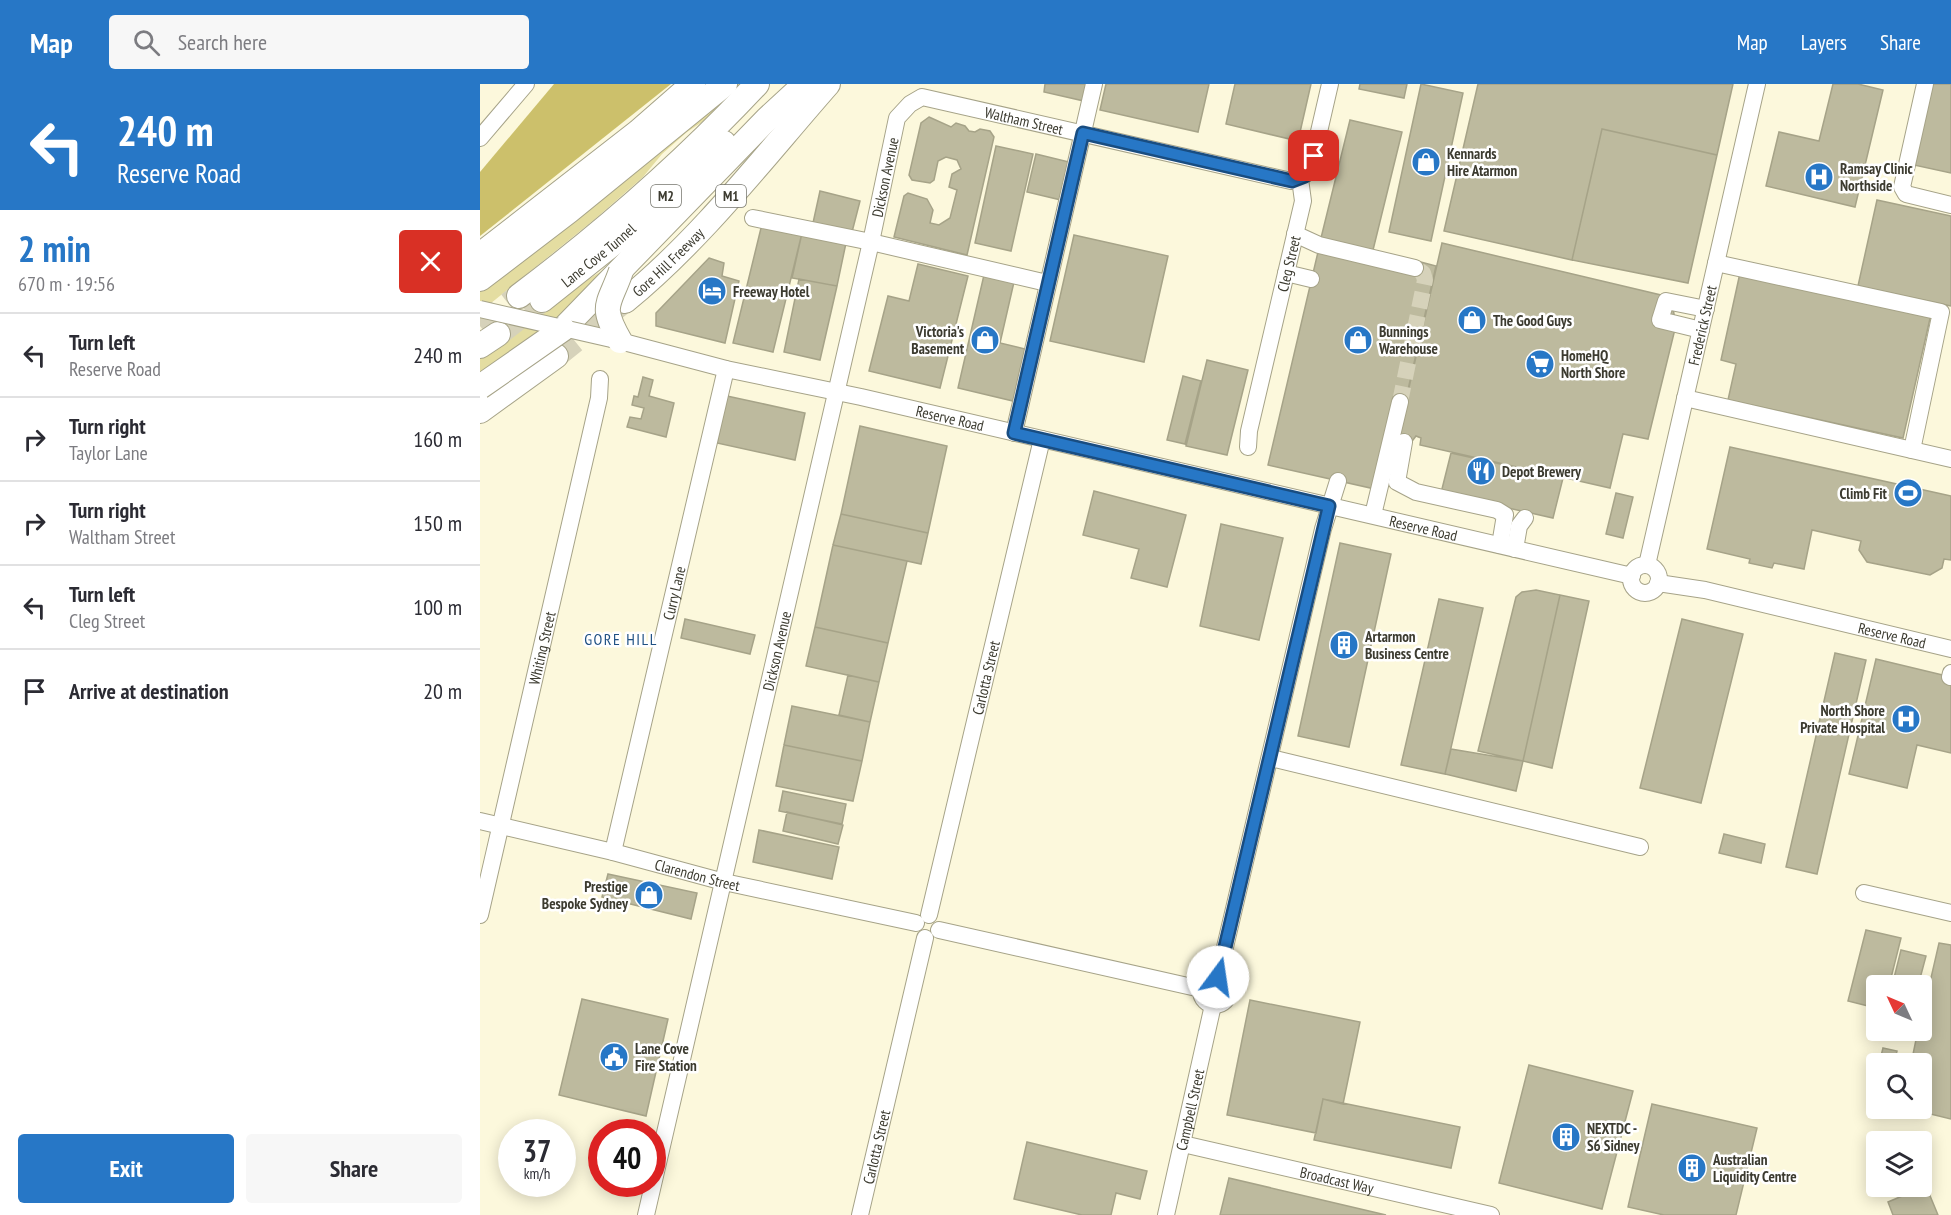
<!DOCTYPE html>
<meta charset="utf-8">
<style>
:root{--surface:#fff;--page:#f7f7f7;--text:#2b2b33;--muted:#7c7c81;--line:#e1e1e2;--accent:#2777c6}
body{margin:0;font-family:"PT Sans Narrow",sans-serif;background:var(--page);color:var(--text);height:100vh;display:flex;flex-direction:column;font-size:22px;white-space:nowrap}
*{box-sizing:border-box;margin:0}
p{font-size:20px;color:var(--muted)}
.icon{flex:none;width:33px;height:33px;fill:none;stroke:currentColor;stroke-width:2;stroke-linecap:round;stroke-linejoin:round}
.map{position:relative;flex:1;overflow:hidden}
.side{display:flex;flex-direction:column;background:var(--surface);width:480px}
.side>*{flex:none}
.banner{background:#2777c6;color:#fff;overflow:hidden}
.needle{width:39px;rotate:314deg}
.tools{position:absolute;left:1386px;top:891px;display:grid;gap:12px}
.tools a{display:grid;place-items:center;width:66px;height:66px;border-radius:6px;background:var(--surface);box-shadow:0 3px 15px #0003;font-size:30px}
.speed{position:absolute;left:18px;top:1035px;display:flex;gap:12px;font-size:30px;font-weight:700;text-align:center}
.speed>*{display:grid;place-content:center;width:78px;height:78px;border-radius:50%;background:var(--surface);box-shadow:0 3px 15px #0003;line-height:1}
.speed small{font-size:15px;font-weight:400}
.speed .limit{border:9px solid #d22;background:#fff;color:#111}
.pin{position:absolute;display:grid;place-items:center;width:51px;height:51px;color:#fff;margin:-26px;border-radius:12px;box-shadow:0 3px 9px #0006}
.me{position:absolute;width:66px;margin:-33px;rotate:14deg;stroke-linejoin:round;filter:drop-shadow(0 0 4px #0008)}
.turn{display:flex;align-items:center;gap:21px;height:126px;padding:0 18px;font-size:27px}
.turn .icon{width:78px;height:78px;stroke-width:2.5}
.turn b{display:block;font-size:42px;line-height:51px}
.round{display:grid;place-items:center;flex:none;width:63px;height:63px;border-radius:6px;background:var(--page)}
.head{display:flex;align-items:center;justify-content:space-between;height:102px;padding:0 18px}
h1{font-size:36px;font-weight:800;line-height:45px;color:var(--accent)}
.button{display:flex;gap:12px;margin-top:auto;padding:12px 18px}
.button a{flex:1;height:69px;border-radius:6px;background:var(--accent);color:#fff;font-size:24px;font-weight:800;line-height:69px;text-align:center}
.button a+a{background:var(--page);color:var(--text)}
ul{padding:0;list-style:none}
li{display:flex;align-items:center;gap:18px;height:84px;padding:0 18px;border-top:2px solid var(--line)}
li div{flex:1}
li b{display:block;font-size:22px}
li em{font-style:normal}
header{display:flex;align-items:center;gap:36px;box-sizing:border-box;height:84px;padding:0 30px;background:var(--accent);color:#fff}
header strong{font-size:28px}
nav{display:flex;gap:33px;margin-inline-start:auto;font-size:21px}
.search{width:420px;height:54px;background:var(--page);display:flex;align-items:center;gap:15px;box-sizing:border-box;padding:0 21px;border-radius:6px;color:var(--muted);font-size:22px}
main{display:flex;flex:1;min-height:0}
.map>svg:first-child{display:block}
</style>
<header>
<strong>Map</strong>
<div class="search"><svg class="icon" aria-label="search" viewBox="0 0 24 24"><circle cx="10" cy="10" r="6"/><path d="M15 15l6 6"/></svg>Search here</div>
<nav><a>Map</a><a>Layers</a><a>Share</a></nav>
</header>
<main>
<section class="side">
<div class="banner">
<div class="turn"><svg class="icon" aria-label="left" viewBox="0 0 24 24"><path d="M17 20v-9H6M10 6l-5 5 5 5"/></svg><div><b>240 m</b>Reserve Road</div></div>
</div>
<div class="head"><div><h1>2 min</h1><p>670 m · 19:56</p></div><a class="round" style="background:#d93025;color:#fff"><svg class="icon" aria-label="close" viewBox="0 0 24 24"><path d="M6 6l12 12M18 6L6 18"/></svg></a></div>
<ul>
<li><svg class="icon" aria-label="left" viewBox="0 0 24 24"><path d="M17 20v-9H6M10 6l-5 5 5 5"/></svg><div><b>Turn left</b><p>Reserve Road</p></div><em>240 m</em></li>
<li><svg class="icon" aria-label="right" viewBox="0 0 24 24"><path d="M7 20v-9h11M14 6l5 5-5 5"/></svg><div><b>Turn right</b><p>Taylor Lane</p></div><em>160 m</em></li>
<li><svg class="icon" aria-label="right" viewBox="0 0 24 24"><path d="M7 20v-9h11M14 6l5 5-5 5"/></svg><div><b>Turn right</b><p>Waltham Street</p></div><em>150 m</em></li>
<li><svg class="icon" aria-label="left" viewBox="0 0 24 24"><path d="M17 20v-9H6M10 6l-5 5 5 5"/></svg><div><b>Turn left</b><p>Cleg Street</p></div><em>100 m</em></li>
<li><svg class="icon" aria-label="arrive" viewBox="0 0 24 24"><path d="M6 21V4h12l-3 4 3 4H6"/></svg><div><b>Arrive at destination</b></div><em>20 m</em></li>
</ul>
<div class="button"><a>Exit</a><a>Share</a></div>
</section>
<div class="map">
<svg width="1471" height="1131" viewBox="0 0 1471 1131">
<rect width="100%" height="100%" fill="#fcf8dc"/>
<path fill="#e4dda1" d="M254,0H265L228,34L207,48L182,70L163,93L115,135L0,228V205Z
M125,185L110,211L0,291V273L78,214Z"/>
<path fill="#ccc06b" d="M74,0H191L0,152V88Z"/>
<path fill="#bdba9e" stroke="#a6a388" stroke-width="1.5" d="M565,0H608L604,17L564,8Z
M626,0H729L718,48L620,26Z
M755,0H831L818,57L746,40Z
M880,0H927L924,14L879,5Z
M941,0L983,9L951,157L909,148Z
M998,0H1253L1237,71L1122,45L1092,176L964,147Z
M1353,0H1378L1403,6L1375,123L1286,102L1299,48L1339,57Z
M1452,0H1471V89L1434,81Z
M449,33L471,43L476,39L485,42L489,47L495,48L500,45L510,47L514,53L487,171L414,153L424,112L428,109L447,115L453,126L450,139L459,141L470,134L477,106L469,103L472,90L481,85L477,76L466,73L458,77L454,96L450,99L432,96L429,91L441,39Z
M870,36L922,48L893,166L841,154Z
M1122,45L1237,71L1208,199L1092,176Z
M516,62L553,70L531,167L495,159Z
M556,70L589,78L581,116L547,108Z
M340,107L380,117L372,148L333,139Z
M1397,116L1471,132V222L1378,202Z
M282,140L322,149L293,268L253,259Z
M322,149L366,159L357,202L312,194Z
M594,151L688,172L664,278L570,257Z
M962,159L1181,211L1192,219L1196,241L1168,355L1143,350L1130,404L940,361L941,354L936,352L930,360L917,356Z
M838,168L937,177L956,182L925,319L895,405L788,381Z
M229,174L244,179L242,192L259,197L245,259L176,242V229Z
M438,180L488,192L460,304L389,287L408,212L429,217Z
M1260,189L1451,230L1423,354L1248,316L1256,280L1241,276Z
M504,191L534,198L520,259L545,265L533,317L478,304Z
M319,195L357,202L340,276L304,268Z
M727,276L768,286L747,371L706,362Z
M703,292L721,297L705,360L687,356Z
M163,293L173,296L169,312L194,319L186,353L147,343L150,333L161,335L164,324L152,321L154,312L158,313Z
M247,312L325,329L315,376L237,359Z
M380,342L467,362L448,449L361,430Z
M1250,363L1471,412V476L1464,475L1462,484L1450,491L1387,478L1379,466L1381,457L1332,446L1324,485L1294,479L1292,484L1269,479L1270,475L1227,465Z
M971,369L1083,394L1073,434L961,409Z
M614,407L706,431L687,503L651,494L659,465L603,451Z
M1136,409L1153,413L1143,454L1126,450Z
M361,430L448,449L441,480L353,461Z
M741,440L803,454L779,556L720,542Z
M860,459L911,470L869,663L818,652Z
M353,461L427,477L408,559L335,543Z
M1056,506L1080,511L1043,677L998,667L1036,513L1042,508Z
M1080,511L1109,517L1072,684L1043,677Z
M959,515L1003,524L965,690L921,681Z
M205,535L275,551L270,570L201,554Z
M1202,535L1263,550L1221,719L1160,704Z
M335,543L408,559L399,598L326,582Z
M1355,569L1386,576L1337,790L1306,783Z
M1396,575L1471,593V669L1437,661L1427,704L1369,690Z
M368,591L399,598L390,638L359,631Z
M312,622L390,638L382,677L304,661Z
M304,661L382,677L373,717L296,702Z
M971,665L1043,677L1036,707L965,690Z
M303,707L366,720L362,740L299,727Z
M307,728L363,741L358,760L303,747Z
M279,746L359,763L352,795L273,778Z
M1244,750L1285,760L1281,779L1239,769Z
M128,790L217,809L211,835L122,813Z
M1386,846L1421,854L1409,902H1396V924L1368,917Z
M1459,859L1471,861V1035L1426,1024H1442V980H1431L1438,946H1442V933Z
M1421,866L1446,872L1438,902H1412Z
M102,915L188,935L166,1032L79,1011Z
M770,916L880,938L863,1020L843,1015L836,1049L747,1031Z
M1403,964L1417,967L1414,980H1399Z
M1049,981L1153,1007L1122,1125L1019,1099Z
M1394,984L1396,985V1007L1389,1005Z
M843,1015L980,1043L971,1084L834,1056Z
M1172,1020L1277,1044L1256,1131H1184L1148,1123Z
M547,1058L667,1087L660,1115L636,1109L631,1131H602L534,1115Z
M749,1094L906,1131H740Z
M1446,1102L1458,1131H1413L1408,1118Z"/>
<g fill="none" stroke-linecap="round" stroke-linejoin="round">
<path stroke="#d6d2ba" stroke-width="16" stroke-dasharray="16 8" stroke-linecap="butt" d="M920,318L945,196L943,189L935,184"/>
<path stroke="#d6d2ba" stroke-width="24" stroke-dasharray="24 12" stroke-linecap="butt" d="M0,242L39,212
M18,250L62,216
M76,272L143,218"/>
<g stroke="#a6a388" stroke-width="18">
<g id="minor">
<path d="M1445,0L1422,103L1426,110L1471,121"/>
<path d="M0,54L46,0"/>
<path d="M273,134L391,158L567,199"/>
<path d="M815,150L839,161L935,184"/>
<path d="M1236,179L1461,228L1432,366"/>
<path d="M806,189L831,195"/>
<path d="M1221,246L1180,236L1186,217L1226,225"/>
<path id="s1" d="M140,257L246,285L381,313L1152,492"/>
<path d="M1205,314L1471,375"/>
<path d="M534,349L614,0"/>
<path d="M924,358L917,398L936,408L1017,426L1025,431L1020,461"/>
<path id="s2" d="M768,363L769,347L823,117L820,95L830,86L832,78L850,0"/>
<path d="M893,431L920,318"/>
<path d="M1035,465L1039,442L1045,434"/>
<path id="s3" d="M1167,481L1277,0"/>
<circle cx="1165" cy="495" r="14"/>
<path id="s4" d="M1178,499L1225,506L1471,565"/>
<path d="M1470,593L1471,589"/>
<path d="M791,674L1160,763"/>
<path id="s5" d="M0,737L133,768L244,798L436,839"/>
<path id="s6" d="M133,768L246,285"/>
<path d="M1384,809L1471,829"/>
<path id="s7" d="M0,831L119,314L120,295"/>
<path id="s8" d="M449,831L562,355"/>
<path d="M459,846L721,905"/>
<circle cx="735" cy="907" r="14"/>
<path d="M738,893L843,445L858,397"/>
<path id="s9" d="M703,1060L1011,1131"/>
<path id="s10" d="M166,1131L391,158L417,34L430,20L442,13L811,97L820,95"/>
<path id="s11" d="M380,1131L445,854"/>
<path id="s12" d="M686,1131L733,921"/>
</g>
</g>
<g stroke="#a6a388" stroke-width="26">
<g id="highway">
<path d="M0,171L158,48L213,0"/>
<path d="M0,195L89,127L245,0"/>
<path d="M39,212C124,148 205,77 277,0"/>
<path id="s13" d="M62,216L135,158L244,59"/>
<path id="s14" d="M145,217C222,154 283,74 348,0"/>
<path d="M83,245L287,35L325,0"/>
<path d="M0,262L18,250"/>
<path d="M0,327L76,272"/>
</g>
</g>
<use href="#minor" stroke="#fff" stroke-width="16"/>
<use href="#highway" stroke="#fff" stroke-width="24"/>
<g stroke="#a6a388" stroke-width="18" stroke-linecap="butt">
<path id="minor-bridge" d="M0,225L140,257"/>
</g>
<g stroke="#a6a388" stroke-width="26" stroke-linecap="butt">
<path id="highway-bridge" d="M140,257C119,220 129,222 141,187
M0,303L83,245"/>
</g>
<use href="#minor-bridge" stroke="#fff" stroke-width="16"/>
<use href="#highway-bridge" stroke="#fff" stroke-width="24"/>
</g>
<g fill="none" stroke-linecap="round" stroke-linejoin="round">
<g stroke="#194d81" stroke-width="15">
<path id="route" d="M738,893L849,422L534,349L603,49L812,97L825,92L834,72"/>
</g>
<use href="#route" stroke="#2777c6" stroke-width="10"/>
</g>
<defs>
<g id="shop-disc" transform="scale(1.5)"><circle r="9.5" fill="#2777c6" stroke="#fff"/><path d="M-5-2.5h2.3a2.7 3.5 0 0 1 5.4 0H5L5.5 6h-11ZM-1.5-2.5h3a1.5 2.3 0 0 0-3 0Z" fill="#fff"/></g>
<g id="hospital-disc" transform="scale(1.5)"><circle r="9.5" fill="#2777c6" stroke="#fff"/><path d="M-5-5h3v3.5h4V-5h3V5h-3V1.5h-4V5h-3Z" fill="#fff"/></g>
<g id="hotel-disc" transform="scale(1.5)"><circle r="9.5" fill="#2777c6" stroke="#fff"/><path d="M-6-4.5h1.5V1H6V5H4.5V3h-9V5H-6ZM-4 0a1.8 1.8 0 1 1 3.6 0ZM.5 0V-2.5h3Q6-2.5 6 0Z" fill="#fff"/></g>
<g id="supermarket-disc" transform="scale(1.5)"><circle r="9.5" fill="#2777c6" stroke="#fff"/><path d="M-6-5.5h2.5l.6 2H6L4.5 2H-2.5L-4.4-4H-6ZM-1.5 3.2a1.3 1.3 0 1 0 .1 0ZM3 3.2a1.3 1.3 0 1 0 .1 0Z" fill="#fff"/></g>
<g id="restaurant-disc" transform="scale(1.5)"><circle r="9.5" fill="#2777c6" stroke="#fff"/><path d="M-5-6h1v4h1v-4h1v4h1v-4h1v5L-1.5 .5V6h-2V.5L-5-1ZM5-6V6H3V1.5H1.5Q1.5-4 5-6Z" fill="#fff"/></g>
<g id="stadium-disc" transform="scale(1.5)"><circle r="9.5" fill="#2777c6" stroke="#fff"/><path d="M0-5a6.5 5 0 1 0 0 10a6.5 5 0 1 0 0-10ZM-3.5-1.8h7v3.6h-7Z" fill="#fff"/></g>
<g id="building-disc" transform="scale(1.5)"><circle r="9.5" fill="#2777c6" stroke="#fff"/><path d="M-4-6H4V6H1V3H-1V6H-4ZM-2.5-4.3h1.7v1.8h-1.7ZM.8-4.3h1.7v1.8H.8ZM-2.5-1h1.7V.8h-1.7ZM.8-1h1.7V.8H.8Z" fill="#fff"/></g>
<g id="civic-disc" transform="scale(1.5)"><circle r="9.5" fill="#2777c6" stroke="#fff"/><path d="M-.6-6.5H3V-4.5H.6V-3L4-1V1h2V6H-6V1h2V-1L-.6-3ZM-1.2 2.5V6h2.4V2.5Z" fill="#fff"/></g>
</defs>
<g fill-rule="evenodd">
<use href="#shop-disc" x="946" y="78"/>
<use href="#hospital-disc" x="1339" y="93"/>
<use href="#hotel-disc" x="232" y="207"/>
<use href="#shop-disc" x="992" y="236"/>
<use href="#shop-disc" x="505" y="256"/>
<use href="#shop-disc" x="878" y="256"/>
<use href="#supermarket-disc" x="1060" y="280"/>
<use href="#restaurant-disc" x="1001" y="387"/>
<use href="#stadium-disc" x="1428" y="409"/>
<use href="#building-disc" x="864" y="561"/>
<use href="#hospital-disc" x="1426" y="635"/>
<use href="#shop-disc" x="169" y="811"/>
<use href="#civic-disc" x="134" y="973"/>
<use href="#building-disc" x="1086" y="1053"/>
<use href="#building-disc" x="1212" y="1084"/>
</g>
<g text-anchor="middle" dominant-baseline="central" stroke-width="5" stroke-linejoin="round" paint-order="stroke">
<g fill="#fff" stroke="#76766e" stroke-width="1.5">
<rect x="171" y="101" width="30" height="22" rx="4.5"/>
<rect x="236" y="101" width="30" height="22" rx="4.5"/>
</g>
<g font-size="14" font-weight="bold" fill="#3c3b30">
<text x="186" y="112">M2</text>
<text x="251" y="112">M1</text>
</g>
<g font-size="15" fill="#3c3b30" stroke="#fff">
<text stroke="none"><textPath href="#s10" startOffset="1263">Waltham Street</textPath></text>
<text stroke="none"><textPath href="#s10" startOffset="1065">Dickson Avenue</textPath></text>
<text stroke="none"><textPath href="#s13" startOffset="72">Lane Cove Tunnel</textPath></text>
<text stroke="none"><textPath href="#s14" startOffset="58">Gore Hill Freeway</textPath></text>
<text stroke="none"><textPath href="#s2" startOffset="188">Cleg Street</textPath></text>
<text stroke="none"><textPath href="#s3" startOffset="246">Frederick Street</textPath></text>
<text stroke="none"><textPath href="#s1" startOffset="339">Reserve Road</textPath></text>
<text stroke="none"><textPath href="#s1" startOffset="825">Reserve Road</textPath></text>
<text stroke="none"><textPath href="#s6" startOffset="266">Curry Lane</textPath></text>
<text stroke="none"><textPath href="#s4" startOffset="240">Reserve Road</textPath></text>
<text stroke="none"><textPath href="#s7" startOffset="274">Whiting Street</textPath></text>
<text stroke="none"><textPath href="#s10" startOffset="579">Dickson Avenue</textPath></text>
<text stroke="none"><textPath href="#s8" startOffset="244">Carlotta Street</textPath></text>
<text stroke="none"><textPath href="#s5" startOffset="224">Clarendon Street</textPath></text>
<text stroke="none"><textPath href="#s12" startOffset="108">Campbell Street</textPath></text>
<text stroke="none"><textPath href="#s11" startOffset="70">Carlotta Street</textPath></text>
<text stroke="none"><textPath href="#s9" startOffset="158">Broadcast Way</textPath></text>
</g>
<g font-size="15" font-weight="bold" fill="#3c3b30" stroke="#fff" text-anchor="start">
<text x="967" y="69">Kennards<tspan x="967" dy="17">Hire Atarmon</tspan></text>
<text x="1360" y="84">Ramsay Clinic<tspan x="1360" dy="17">Northside</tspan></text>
<text x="253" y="207">Freeway Hotel</text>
<text x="1013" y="236">The Good Guys</text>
<text x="484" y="247" text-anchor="end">Victoria's<tspan x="484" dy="17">Basement</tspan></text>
<text x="899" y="247">Bunnings<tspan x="899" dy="17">Warehouse</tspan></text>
<text x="1081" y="271">HomeHQ<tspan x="1081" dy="17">North Shore</tspan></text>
<text x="1022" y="387">Depot Brewery</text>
<text x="1407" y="409" text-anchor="end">Climb Fit</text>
<text x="885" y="552">Artarmon<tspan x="885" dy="17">Business Centre</tspan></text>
<text x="1405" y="626" text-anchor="end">North Shore<tspan x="1405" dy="17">Private Hospital</tspan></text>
<text x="148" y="802" text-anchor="end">Prestige<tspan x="148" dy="17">Bespoke Sydney</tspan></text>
<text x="155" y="964">Lane Cove<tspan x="155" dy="17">Fire Station</tspan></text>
<text x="1107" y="1044">NEXTDC -<tspan x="1107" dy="17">S6 Sidney</tspan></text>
<text x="1233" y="1075">Australian<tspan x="1233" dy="17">Liquidity Centre</tspan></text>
</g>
<g font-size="16" letter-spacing="1.5" fill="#1e5083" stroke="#fff">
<text x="141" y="555">GORE HILL</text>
</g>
</g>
</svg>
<div class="tools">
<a><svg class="needle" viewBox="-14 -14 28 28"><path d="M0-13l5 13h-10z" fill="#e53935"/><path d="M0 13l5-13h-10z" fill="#7c7c81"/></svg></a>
<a><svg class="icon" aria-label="search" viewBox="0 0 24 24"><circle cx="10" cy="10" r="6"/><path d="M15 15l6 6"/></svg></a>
<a><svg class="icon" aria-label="layers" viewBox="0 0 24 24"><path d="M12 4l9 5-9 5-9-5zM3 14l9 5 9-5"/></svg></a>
</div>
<div class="speed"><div>37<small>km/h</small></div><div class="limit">40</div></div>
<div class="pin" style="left:834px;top:72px;background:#d93025"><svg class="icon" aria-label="arrive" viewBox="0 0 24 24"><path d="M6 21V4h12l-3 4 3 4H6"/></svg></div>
<svg class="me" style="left:738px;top:893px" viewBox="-20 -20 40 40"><circle r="19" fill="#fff"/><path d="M0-13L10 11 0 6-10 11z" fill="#2777c6"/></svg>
</div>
</main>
